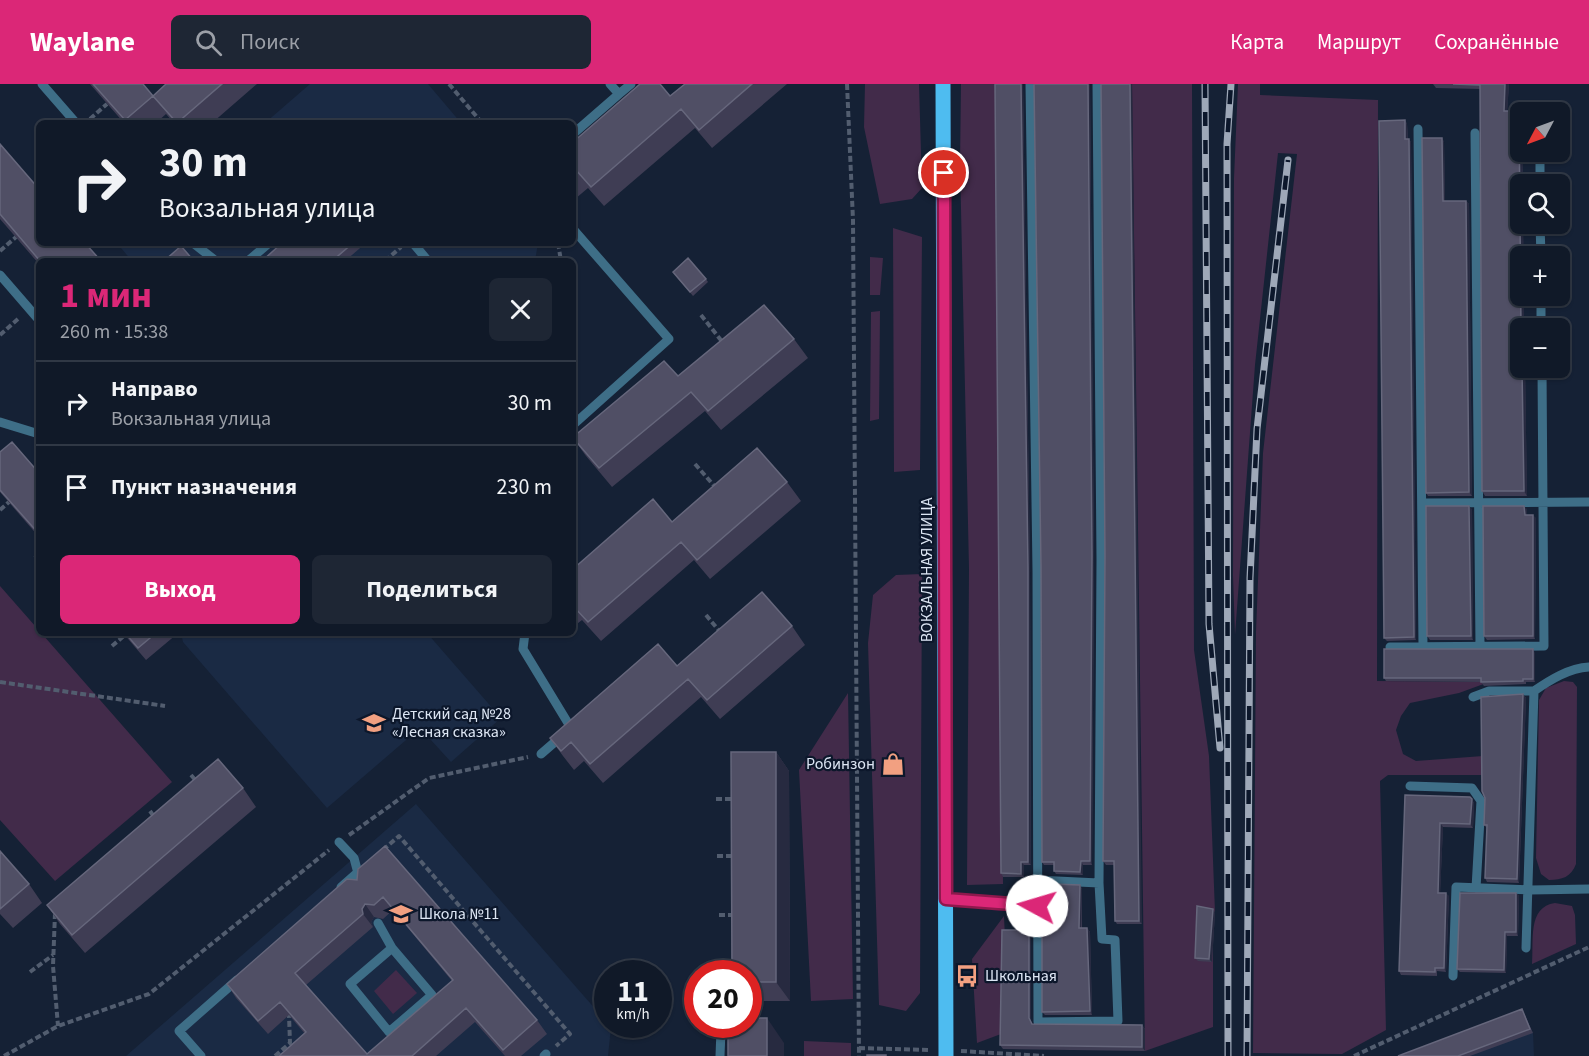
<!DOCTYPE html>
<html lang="ru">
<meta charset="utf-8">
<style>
:root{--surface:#101928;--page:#1e2634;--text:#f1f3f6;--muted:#9ca0a8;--line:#303845;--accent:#db2777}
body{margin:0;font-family:"Source Sans 3",sans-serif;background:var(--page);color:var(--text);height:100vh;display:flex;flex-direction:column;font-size:22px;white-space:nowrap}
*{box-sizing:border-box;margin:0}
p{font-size:20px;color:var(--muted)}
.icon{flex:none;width:33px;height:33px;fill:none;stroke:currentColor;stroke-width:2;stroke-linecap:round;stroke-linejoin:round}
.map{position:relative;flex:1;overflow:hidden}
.side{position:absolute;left:36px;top:174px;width:540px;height:378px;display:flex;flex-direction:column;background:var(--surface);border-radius:9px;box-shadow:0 2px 4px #0004,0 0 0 2px var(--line)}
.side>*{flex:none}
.top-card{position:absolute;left:36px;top:36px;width:540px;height:126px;border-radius:9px;box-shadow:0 2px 4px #0004,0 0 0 2px var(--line);background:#101928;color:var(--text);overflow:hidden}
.needle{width:39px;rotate:229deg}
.fabs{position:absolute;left:1510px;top:18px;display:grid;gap:12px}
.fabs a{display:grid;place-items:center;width:60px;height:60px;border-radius:9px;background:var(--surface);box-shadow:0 2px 4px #0004,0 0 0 2px var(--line);font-size:30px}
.speed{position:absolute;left:594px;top:876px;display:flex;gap:12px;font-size:30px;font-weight:700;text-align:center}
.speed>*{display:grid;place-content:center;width:78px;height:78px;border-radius:50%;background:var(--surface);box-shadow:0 2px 4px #0004,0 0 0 2px var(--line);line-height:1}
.speed small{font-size:15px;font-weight:400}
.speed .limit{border:9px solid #d22;background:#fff;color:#111}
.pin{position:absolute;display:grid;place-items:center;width:51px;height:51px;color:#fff;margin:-26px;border:3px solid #fff;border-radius:50%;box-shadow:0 2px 6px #0007}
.me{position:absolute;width:66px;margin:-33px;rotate:276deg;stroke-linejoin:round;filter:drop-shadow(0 0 4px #0008)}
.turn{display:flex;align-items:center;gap:21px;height:126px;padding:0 24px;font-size:27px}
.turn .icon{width:78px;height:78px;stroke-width:2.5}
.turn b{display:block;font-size:42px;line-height:51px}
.round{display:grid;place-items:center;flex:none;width:63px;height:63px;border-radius:9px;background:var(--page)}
.head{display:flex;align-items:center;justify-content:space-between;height:102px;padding:0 24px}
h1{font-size:36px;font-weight:700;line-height:45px;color:var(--accent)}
.action{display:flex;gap:12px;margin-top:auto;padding:12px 24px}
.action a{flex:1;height:69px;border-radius:9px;background:var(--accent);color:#fff;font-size:24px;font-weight:700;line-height:69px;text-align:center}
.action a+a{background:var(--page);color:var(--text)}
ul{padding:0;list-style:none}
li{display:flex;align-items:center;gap:18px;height:84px;padding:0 24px;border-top:2px solid var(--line)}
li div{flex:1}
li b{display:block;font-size:22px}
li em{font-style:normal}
header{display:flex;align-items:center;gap:36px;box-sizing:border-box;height:84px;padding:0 30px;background:var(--accent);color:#fff}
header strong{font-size:28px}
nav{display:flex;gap:33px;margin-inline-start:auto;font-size:21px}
.search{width:420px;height:54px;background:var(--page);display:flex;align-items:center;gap:15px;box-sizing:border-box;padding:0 21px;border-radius:9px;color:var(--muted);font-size:22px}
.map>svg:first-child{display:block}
</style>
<header>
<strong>Waylane</strong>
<div class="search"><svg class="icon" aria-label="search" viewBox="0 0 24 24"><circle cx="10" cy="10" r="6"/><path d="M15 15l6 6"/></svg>Поиск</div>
<nav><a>Карта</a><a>Маршрут</a><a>Сохранённые</a></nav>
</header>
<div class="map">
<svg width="1589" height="972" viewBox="0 0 1589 972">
<rect width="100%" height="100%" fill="#152135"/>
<path fill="#1a2a44" d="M310,0H428L461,39H265Z
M127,159H538L535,177H132L121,164Z
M181,549H427L501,634L451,678L420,644L327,724L183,558Z
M416,720L611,943L608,972H126Z
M1524,929L1533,949L1534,972H1410Z"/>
<path fill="#422b4a" d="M865,0H919L922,104L912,115L880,120L864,43Z
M961,0H998L1003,800L967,801L969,484L960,80Z
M1132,0H1192L1194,566L1209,672L1215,828L1199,826V854H1213V943L1145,967Z
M1238,0H1260V11L1378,16L1377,597L1489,598L1459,609L1410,619L1401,632L1396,646L1403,670L1416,677L1483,672L1484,691H1388L1380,697L1386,946L1342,970L1253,969L1256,548L1263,369L1297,70L1278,69L1255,281L1235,551L1233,492L1234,94Z
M893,144L922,153L920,386L894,388Z
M870,173L883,174L880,211H870Z
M880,227L879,335L870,337L871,228Z
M922,490L920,909L906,927L879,921L868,559L873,511L896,491Z
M0,502L172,698L55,797L0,736Z
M1564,597L1573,598L1577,603L1576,780C1571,793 1562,796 1549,796L1541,790L1536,774L1539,616L1546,604Z
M848,609L853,915L811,917L799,686Z
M1555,819L1572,822L1575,831L1576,860L1532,880C1534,857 1527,823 1555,819Z
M1004,832L1009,947L977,959L972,875Z
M396,886L417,909L393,930L374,907Z
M804,957L851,959V972H804Z"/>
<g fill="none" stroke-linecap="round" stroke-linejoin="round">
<path stroke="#525d6f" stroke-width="4" stroke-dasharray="6 3" stroke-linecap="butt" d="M449,0L482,39
M847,0L853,136L859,972
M90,35L107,20
M558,159L561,177
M0,167L16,153
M385,177L401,163
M701,231L724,260
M0,251L18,235
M695,380L717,405
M0,426L9,418
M35,474L39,470
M706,531L721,549
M112,562L125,551
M0,598L165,622
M191,691L197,698
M716,715H735
M150,727L155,734
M349,751L429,694L528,673
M383,766L399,752L570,950L556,962
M717,772H735
M55,829L53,882L58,942
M719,831H735
M30,888L53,871
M720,889H735
M859,964L929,966
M961,967L1044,972
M4,972L58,942L149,910L329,766
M275,972L290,959L289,931
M1354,972L1589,863"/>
<path stroke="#3e6e87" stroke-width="9" d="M42,0L76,39
M1030,0L1037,487L1038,938L1118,937L1115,856L1102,855L1099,799L1101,476L1097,0
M619,10L631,0
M1418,45L1423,562
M1475,49L1480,562
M573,50L619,10L610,0
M1540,68V100
M1540,140L1541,172
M573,145L669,255L573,341
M193,159L216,177
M413,159L428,177
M248,177L269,159
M0,191L39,236
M1541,212V244
M0,338L39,350
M1422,419L1589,418
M525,549L523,565L571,644L541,670
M1390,563L1544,562L1542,284
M1473,613L1489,607H1534
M1410,702L1472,704L1481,717L1476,804
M339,758L354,774L359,793
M1036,796L1099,799
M341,803L358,788
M946,815L1037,822
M378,839L392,864
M392,864L432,911L389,948L350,900Z
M1526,864L1534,607C1550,596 1569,584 1589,583
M1453,892L1456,803L1530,806L1589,805
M201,972L179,947L237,896
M544,972L546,970
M720,972L721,946"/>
<path stroke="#4ebcf0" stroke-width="15" d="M943,0L946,972"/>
<g stroke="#9ea8b8" stroke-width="7">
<path id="rail" d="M1205,0L1209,540L1220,664
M1228,972L1227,60L1231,0
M1247,972L1250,494L1257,345L1288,76"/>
</g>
<use href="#rail" stroke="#0c172b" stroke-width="4.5" stroke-dasharray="14" stroke-linecap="butt"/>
</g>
<path fill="#3f3d54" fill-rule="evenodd" d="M90,0H143L153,12L166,0H257L212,39H174L166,30L156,39H124Z
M685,0H787L712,64L695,44L604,122L588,104L575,115L573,112V58L670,12Z
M995,0H1023L1030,487L1031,781H1024V793H1003L1001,789Z
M1034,0H1090L1094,476L1092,781H1083V791L1056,790L1054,787V781H1044L1042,778L1041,483Z
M1433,0H1509L1507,27L1521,68H1522L1523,100H1521V284H1525L1527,412H1485L1482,407L1480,5L1436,4Z
M1405,36L1407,40L1408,55L1411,58L1416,556L1387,557L1384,554Z
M1442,54L1444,58L1445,117H1466L1469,120L1472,412H1428L1426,409Z
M0,60L101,177H39V180L0,135Z
M282,159H366L345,177H262Z
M675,191L706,195L708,198L693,212Z
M794,255L808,274L721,346L705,327L612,403L586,372L573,354L678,292Z
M0,368L39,389V453L0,408Z
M787,398L801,417L710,495L694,476L601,557L582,536L573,543V485L672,438Z
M1472,425L1473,556H1430L1427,552Z
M1527,425V431L1536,434L1535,555L1487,556L1484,552Z
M1105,472L1142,840H1117L1115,837L1114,781H1106L1103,777Z
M792,542L805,561L720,635L701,613L603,699L584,677L574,686L563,672L550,654L677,582Z
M123,549H176L177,550L146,576Z
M1535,569V598H1526V600L1484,602L1481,598L1386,597L1384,594Z
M1523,610L1526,614L1519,799L1487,798L1485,794L1487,744L1484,741Z
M776,668L789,687L790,917H748V890Z
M243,704L256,723L85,869L60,840L47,821Z
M1405,711L1470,713L1474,719L1473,744L1443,743L1440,809L1449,812L1446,888L1437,887V892L1401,891L1399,887Z
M0,767L29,800L42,819L13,844L0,830Z
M358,785L537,936L547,950L521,972H505L475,938L436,972H279L305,950L289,931L268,950L236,914L227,900L357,796ZM393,826L452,897L367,970L306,901L373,843L371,838L374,833L383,835Z
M1080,801L1082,805V844H1087L1090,848L1092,931H1045L1042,928L1052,845Z
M1516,809L1519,812L1518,852H1507L1506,889L1460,888L1457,885Z
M1213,825L1215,828L1212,878L1198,877L1195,874Z
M1031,850V938L1032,940L1142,941L1145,945V967L1003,965L1000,961Z
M1522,925L1533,949L1470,972H1398Z"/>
<path fill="#272a40" d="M1021,0H1023L1030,487L1031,781L1028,778Z
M1088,0H1090L1094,476L1092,781L1090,777Z
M1130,0H1132L1142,840L1139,837Z
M1505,0H1509L1507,31L1504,27Z
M1519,27L1521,30V68H1522L1523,100H1521V140H1523L1524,172H1521V212H1524V244H1521Z
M1405,36L1407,40L1408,58L1405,55Z
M1442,54L1444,58L1445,121L1443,117Z
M1409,55L1411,58L1416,556L1414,553Z
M1466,117L1469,120L1472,412L1469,408Z
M1522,284H1525L1527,412L1524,407Z
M1469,422L1472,425L1473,556L1471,552Z
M1524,422L1527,425V434L1525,431Z
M1533,431L1536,434L1535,555L1533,552Z
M1533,565L1535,569V598L1533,595Z
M1523,610L1526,614L1519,799L1517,795Z
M776,668L789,687L790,917L776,898Z
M1472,715L1474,719L1473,744L1470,740Z
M1440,739L1443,743L1440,812L1438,809Z
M1081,777L1083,781V791L1080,788Z
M1021,778L1024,781V793L1021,790Z
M1080,801L1082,805L1081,848L1079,844Z
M1446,809L1449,812L1446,888L1444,884Z
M1516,809L1519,812L1518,852L1516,848Z
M365,820L374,833L371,838L373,843L363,830L362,825Z
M1213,825L1215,828L1212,878L1209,875Z
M1087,844L1090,848L1092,931L1090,927Z
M1029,846L1031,850V938L1034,944L1029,934Z
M1505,848L1507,852L1506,889L1504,886Z
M767,934L784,959V972H767Z
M1142,941L1145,945V967L1142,963Z"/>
<path fill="#504f65" stroke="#66677c" stroke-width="1.5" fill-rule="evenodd" d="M93,0H143L153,12L125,36Z
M166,0H222L177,39L153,12Z
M640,0H660L670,12L685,0H752L699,46L681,25L591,103L575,85L573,86V58Z
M995,0H1021L1028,484V778H1021V790L1001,789Z
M1034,0H1088L1092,472L1090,777H1081L1080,788L1054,787V778H1042L1041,483Z
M1101,0H1130L1139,837H1115L1114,777H1103L1105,472Z
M1453,0H1505L1504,27H1519L1521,244V284H1522L1524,407H1482L1480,1Z
M1405,36V55H1409L1414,553L1384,554L1379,37Z
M1422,54H1442L1443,117H1466L1469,408L1426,409Z
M0,60L39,105V159H85L101,177H40L0,130Z
M282,159H353L332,177H262Z
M181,162L194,177H164Z
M688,174L706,195L690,208L673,188Z
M764,221L794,255L708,327L691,308L599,384L573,354V353L664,277L678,292Z
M12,358L39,389V450L0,406V368Z
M757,364L787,398L697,476L681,458L588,538L573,522V485L653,415L672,438Z
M1426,422H1469L1471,552H1427Z
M1483,422H1524L1525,431H1533V552H1484Z
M762,508L792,542L707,616L688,595L590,680L571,658L561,667L550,654L658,560L677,582Z
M125,549H156L138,564Z
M1384,565H1533V595H1523V597L1481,598V594H1384Z
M1523,610L1517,795L1485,794L1487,741H1484L1485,714L1482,707L1481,613Z
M731,668H776V898H748V890H732Z
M218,675L243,704L72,851L47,821Z
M1405,711L1470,713L1472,715L1470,740L1440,739L1438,809H1446L1444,884H1435V888L1399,887Z
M385,762L537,936L503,966L466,924L412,972H279L306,948L280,918L258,937L227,900L347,795L357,796L358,785ZM383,813L453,896L367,970L295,889L363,830L362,825L365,820L374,821Z
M0,767L29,800L0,825Z
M1053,800L1080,801L1079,844H1087L1090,927L1042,928V847L1052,845Z
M1460,809H1516V848H1505L1504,886L1457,885Z
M1197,822L1213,825L1209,875L1195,874Z
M1002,846H1029V934L1032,940L1142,941V963L1000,961Z
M1522,925L1530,945L1458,972H1398Z
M748,934H767V972H728V940H748Z
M867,971H886V972H867Z"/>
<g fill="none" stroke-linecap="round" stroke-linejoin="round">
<g stroke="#8e194d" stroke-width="15">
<path id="route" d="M944,89L946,815L1037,822"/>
</g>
<use href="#route" stroke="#db2777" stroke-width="10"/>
</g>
<defs>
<g id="school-bare" transform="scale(1.8)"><path d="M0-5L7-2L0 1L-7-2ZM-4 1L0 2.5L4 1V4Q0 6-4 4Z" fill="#f2a081" stroke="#0c172b" stroke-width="2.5" paint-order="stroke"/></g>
<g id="shop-bare" transform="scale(1.8)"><path d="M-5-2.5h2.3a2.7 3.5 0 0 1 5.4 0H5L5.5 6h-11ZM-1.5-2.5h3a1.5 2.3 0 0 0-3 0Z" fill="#f2a081" stroke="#0c172b" stroke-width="2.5" paint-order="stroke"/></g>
<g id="bus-bare" transform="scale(1.8)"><path d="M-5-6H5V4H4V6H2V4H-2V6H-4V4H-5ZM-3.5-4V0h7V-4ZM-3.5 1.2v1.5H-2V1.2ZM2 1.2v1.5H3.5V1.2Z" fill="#f2a081" stroke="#0c172b" stroke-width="2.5" paint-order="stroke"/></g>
</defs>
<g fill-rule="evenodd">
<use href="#school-bare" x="374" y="639"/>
<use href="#shop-bare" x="893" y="680"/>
<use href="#school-bare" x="401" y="830"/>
<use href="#bus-bare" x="967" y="892"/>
</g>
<g text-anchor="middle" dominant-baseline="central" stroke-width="4.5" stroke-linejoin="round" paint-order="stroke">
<g font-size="16" fill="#dde6f4" stroke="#0c172b">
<text transform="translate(927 486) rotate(-90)">ВОКЗАЛЬНАЯ УЛИЦА</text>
</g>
<g font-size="16" fill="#dde6f4" stroke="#0c172b" text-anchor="start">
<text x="392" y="630">Детский сад №28<tspan x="392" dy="18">«Лесная сказка»</tspan></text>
<text x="875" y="680" text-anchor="end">Робинзон</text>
<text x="419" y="830">Школа №11</text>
<text x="985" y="892">Школьная</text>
</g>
</g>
</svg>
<div class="fabs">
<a><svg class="needle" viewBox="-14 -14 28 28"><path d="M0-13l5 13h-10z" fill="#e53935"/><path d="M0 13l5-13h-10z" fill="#9ca0a8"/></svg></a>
<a><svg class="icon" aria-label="search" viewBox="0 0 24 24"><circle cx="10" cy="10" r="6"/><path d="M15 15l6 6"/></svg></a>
<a>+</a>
<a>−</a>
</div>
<div class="speed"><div>11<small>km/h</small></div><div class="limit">20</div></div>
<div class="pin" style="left:944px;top:89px;background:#d93025"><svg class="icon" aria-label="arrive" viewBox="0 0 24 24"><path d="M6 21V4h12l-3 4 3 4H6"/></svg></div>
<svg class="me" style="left:1037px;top:822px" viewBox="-20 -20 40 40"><circle r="19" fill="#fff"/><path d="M0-13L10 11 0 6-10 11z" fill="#db2777"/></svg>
<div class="top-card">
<div class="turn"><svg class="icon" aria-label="right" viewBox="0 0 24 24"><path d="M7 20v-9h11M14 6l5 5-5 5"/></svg><div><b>30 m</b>Вокзальная улица</div></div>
</div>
<section class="side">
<div class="head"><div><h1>1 мин</h1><p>260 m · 15:38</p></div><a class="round"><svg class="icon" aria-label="close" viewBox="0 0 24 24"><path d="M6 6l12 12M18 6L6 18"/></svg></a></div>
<ul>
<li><svg class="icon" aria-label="right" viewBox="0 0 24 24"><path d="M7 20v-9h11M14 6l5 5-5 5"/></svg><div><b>Направо</b><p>Вокзальная улица</p></div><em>30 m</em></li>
<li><svg class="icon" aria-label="arrive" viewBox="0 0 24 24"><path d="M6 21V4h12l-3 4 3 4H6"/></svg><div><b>Пункт назначения</b></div><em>230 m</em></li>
</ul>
<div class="action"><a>Выход</a><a>Поделиться</a></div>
</section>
</div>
